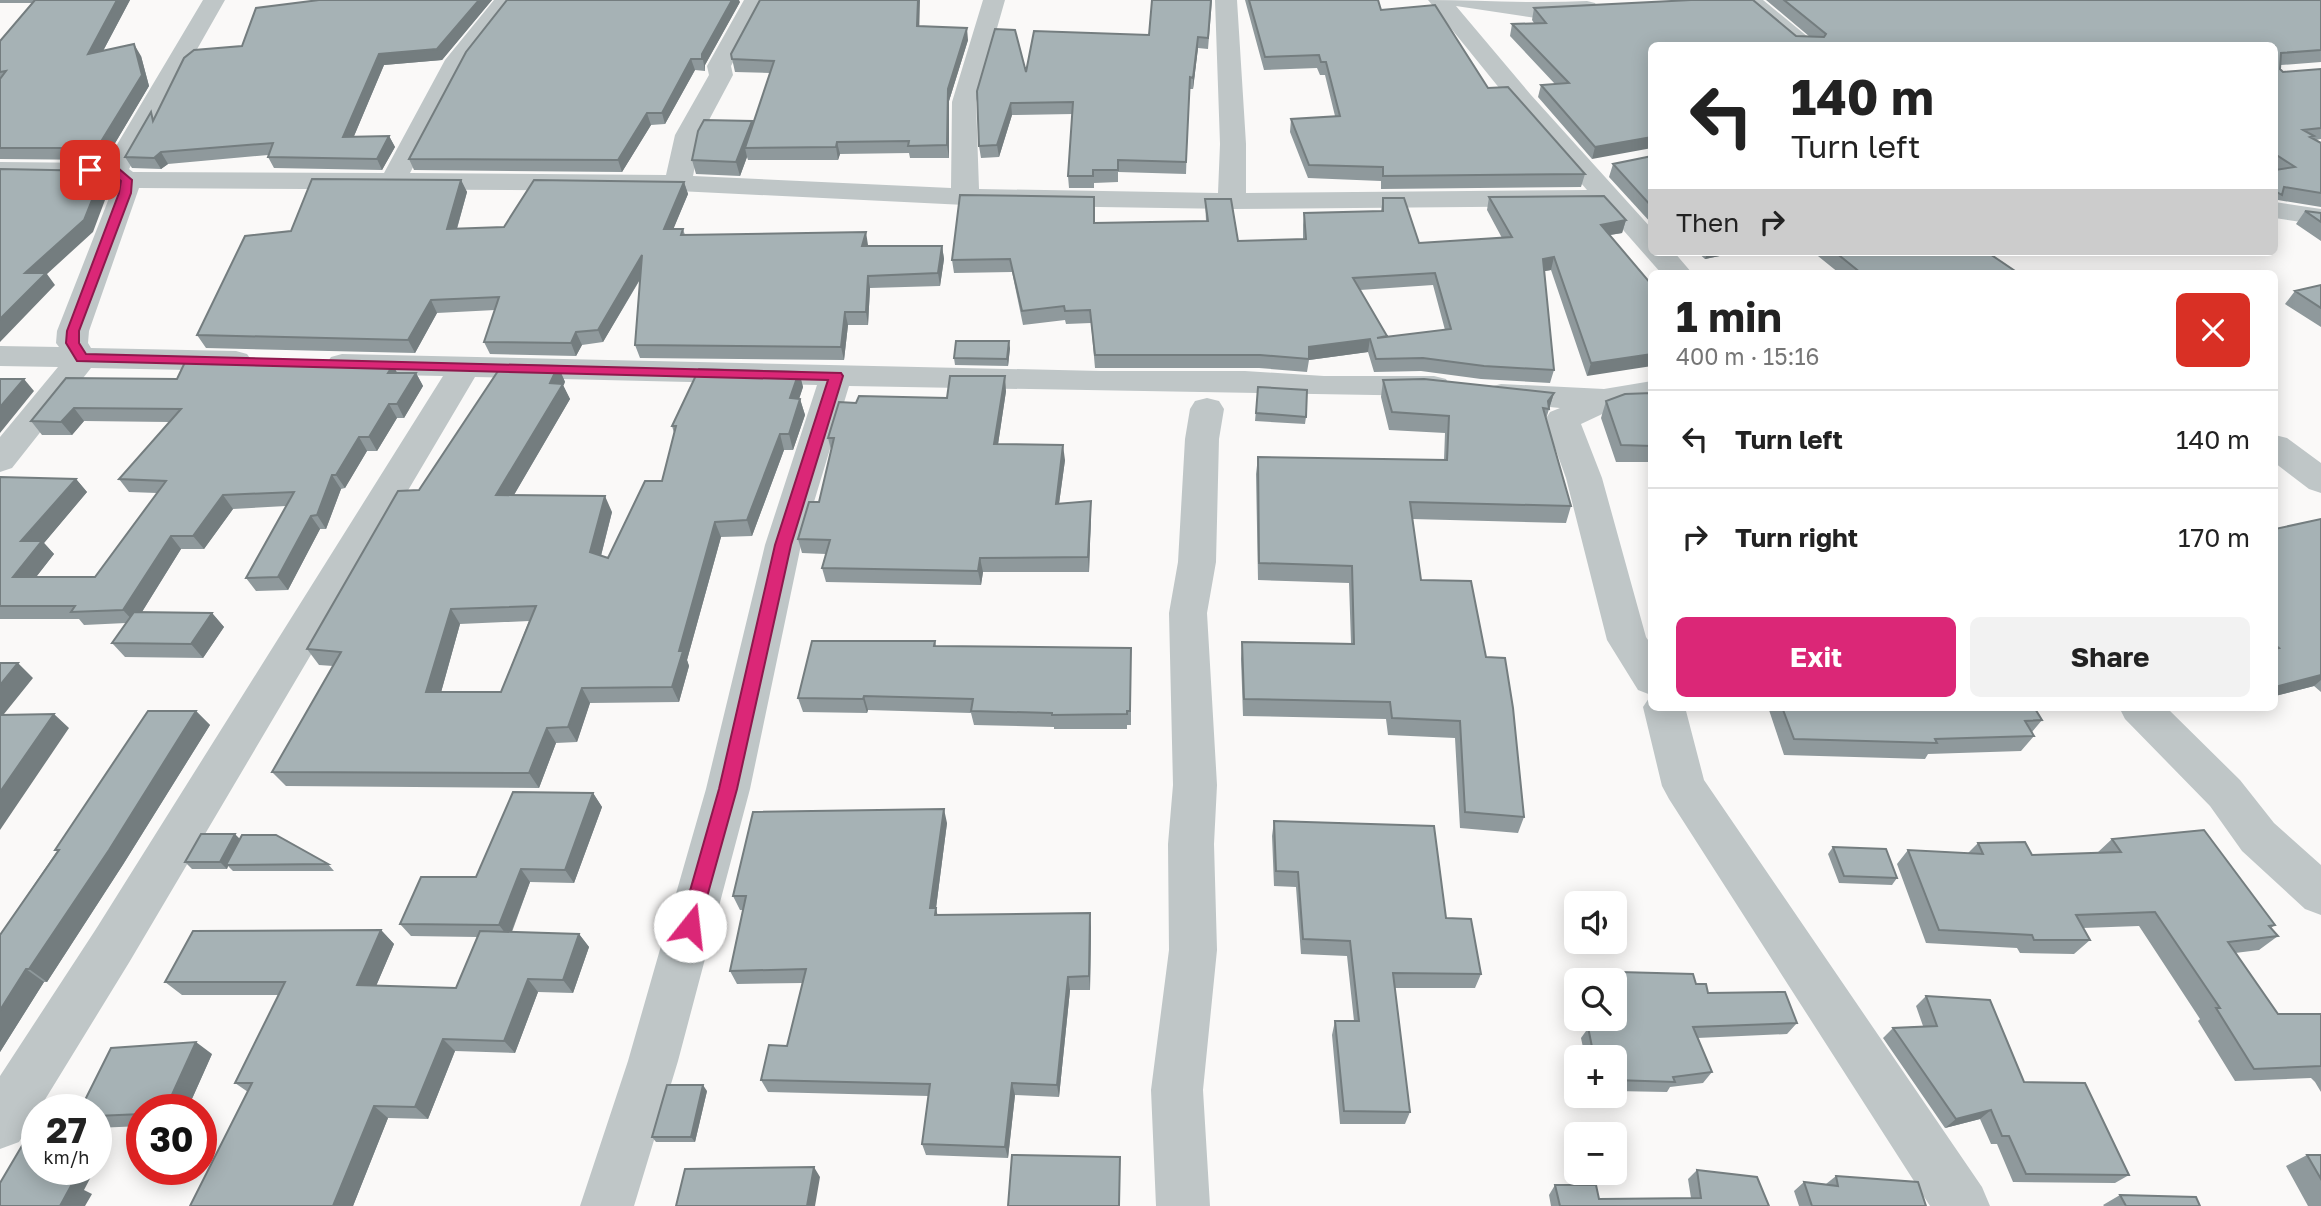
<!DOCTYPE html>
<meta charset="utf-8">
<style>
:root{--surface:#fff;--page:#f2f2f2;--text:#222;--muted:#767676;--line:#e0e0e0;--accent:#db2777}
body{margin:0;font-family:"Golos Text",sans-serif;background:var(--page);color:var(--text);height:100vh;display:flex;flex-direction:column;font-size:26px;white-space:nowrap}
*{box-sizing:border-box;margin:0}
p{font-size:23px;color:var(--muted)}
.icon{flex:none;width:38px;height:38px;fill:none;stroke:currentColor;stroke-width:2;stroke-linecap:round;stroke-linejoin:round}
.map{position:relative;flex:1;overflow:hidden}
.drawer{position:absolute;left:1648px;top:270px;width:630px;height:441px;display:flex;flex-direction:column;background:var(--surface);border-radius:10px;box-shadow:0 4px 18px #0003}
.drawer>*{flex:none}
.hud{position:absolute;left:1648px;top:42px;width:630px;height:214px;border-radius:10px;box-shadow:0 4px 18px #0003;background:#fff;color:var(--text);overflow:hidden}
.tools{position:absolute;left:1564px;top:891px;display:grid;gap:14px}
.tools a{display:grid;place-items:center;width:63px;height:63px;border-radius:10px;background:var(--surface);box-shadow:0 4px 18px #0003;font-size:35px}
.speed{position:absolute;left:21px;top:1094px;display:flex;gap:14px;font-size:35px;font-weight:700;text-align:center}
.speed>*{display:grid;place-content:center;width:91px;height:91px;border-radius:50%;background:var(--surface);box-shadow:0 4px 18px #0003;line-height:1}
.speed small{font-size:18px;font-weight:400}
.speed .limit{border:10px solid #d22;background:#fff;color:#111}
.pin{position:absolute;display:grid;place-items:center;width:60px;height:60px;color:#fff;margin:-30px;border-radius:14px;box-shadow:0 4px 10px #0006}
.me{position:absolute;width:77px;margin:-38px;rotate:16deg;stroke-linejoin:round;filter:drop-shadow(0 0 5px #0008)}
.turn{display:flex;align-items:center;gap:24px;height:147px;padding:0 28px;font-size:32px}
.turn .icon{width:91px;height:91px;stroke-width:2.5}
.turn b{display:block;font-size:49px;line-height:60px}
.then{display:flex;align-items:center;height:66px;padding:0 28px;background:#0003;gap:14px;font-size:26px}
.round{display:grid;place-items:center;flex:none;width:74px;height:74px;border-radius:10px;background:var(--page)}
.summary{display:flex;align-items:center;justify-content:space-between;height:119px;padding:0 28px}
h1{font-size:42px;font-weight:700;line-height:52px}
.cta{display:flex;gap:14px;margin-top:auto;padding:14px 28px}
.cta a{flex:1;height:80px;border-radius:10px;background:var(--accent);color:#fff;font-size:28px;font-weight:700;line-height:80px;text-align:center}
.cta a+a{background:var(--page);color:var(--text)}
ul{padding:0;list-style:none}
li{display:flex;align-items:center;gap:21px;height:98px;padding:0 28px;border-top:2px solid var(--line)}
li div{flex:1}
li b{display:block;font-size:26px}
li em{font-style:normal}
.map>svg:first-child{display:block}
</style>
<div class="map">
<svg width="2321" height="1206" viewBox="0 0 2321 1206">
<rect width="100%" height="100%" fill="#faf9f8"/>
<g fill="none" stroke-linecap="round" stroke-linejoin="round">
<path fill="#bfc6c7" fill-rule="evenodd" d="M203,0H225L129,169L133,172L384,173L445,60L494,0H517L468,62L410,173L666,175L675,135L709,75L707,66L744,0H766L731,66L733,75L701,135L693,176L951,188L952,102L983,0H1005L976,102L979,189L1218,193L1220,144L1215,0H1237L1246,144V193L1587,190L1513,105L1428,0C1481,0 1534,4 1587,1L1595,3L1598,8L1595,13L1536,18L1456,6L1531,95L1652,229V252H1674L1692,273H1661L1602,206L1232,209L965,205L678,191L139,188L89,331L88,343L91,348L236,351L247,354L252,361L247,368L236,371L91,368L12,468L0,472V437L58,367L0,366V346L59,347L56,343L57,331L111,193L112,182L108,179L0,178V162L106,163Z
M1738,0H1763L1819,46H1793Z
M2275,202L2321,209V225L2275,218Z
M342,354L1101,371H1245L1324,376H1434L1446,379L1450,386L1446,393L1434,396L849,386L801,545L750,789L678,1061L634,1206H580L628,1061L706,789L765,545L817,385L475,377L130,961L19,1142L0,1149V1076L96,929L443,376L342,374L331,371L326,364L331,357Z
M1652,381V401L1613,409L1581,424L1602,478L1646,637L1652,646V707H1685L1704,780L1982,1187L1990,1206H1930L1669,799L1662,786L1643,707L1651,695L1638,690L1607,640L1566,478L1545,420L1550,412L1560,408L1489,401L1485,394L1489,387L1501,384L1604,389Z
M1207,398L1219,401L1224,409L1219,439L1216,562L1207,613L1217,785L1214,844L1217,950L1203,1090L1210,1206H1156L1151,1090L1169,950L1168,844L1173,785L1169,613L1178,562L1185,439L1190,409L1195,401Z
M2275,435L2287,438L2321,463V493L2309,489L2275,463Z
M2119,707H2166L2240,780L2274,823L2321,865V915L2305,909L2242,851L2210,806L2125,719Z"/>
</g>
<path fill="#8f999c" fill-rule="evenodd" d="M0,0H130L103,51L141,56L149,86L105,160L0,159V41L33,3H0Z
M319,0H492L442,60L384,65L354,136H389L395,147L382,170L274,168L268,157V155L168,164L161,169L132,168L125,157L154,118L242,46Z
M1212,0L1208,49L1198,48L1193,89H1189L1186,174L1118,172V182L1094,183V188H1069L1068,176L1073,114L1012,115L999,157L981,158L979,146L1026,72L1149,35Z
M1245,0H1378L1381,10L1488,88L1585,174L1581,187L1381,189V181L1308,178L1290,132L1291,119L1335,116L1325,75H1320L1317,68L1264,70Z
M1766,0H2321V62L2281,65L2280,69L2283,72L2321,69V139L2316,140L2321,143V207L2278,200L2275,204V46H1652L1592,159L1538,97L1541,85L1555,84L1510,36L1512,24L1534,23L1532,20L1534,8L1796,36L1810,37Z
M740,2L705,65V71L695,70L665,124L651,125L622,172L414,170L409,159Z
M919,26L968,40L949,101V158H910L909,153L840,154L838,160H748L747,157L740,176L696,174L692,160L753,124L770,73L735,72L731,54Z
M1652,156V224L1609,177L1613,164Z
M461,180L467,192L457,229L504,227L684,182L688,194L673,229H683L685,235L868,245V246H942L944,259L940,286L870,288L868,325H848L844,360L640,358L635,345L641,278L603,342L582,345L576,356L490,354L484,342L495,310L437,313L415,353L206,348L197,335L291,231Z
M1489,197L1626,220L1622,233L1610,235L1652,285L1587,376L1551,270L1544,271L1554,370L1550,383L1481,379L1421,371L1374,372L1368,352L1309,360L1307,372L1259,368H1095L1091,323L1066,324L1065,320L1023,325L1012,272L954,273L952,260L1094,223L1206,221L1205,199L1238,241L1303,239V225L1304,213L1381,211L1383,198L1419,243L1502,238L1487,210ZM1433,285L1445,330L1387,337L1360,290Z
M2305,211L2321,213V241L2296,224Z
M1697,252H1739L1705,259Z
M1813,252H1987L2018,273H1839Z
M2321,285V327L2285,304L2295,291Z
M1010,348L1008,366L955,365L954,358Z
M558,366L565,382L563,385L570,399L514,495L612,512L601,556L608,558L662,481L674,433L672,426L799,372L803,387L799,399H800L805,415L793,450H784L752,536L721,537L687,660L689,666L679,702L590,703L577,742L556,743L539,788L286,786L272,772L333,666L319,665L307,649L419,490ZM529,621L501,692H441L460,624Z
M416,373L423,386L404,418H397L377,451H367L345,488L341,489L326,529H320L288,590L256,591L246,578L286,506L233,509L204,549H181L142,612L212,613L224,627L203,658L125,657L112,643L126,623L84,625L79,619H0V477L76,479L87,492L44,543L54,554L36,577H95L157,493L129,492L119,479L169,422L84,421L72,435H42L31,421L66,378L177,379Z
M1383,380L1554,393L1546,419L1571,506L1566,523L1412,519L1421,580L1486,657L1524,817L1518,833L1460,828L1455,738L1388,735L1386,719L1243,716L1241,659L1242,642L1351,643L1349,583L1258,580L1256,474L1258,457L1444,460L1445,433L1389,430L1381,397Z
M1258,387L1306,417L1305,424L1255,421Z
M1006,391L998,444L1065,460L1059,504L1091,515L1089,572H983L981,585L826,582L822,568L826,554L802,553L798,539L819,502L831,450L828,438L856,403L947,398Z
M1652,393V462H1616L1601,418L1606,401Z
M2321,519V692L2314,686L2275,696V529Z
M935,641L936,646L1131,648V725H1127V729H1054V727L974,725L971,713L868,710L867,713L803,712L798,698Z
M1763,707H2034L2042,720L2032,732L2034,736L2021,751L1928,754L1925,759L1784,755L1768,707Z
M196,711L210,725L124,863L47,982H44L0,1052V935L57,851L55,850Z
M593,793L602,807L574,883L530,882L512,932L579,934L589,947L573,993L538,992L515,1053L455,1051L428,1119L388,1118L353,1206H190L248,1092L235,1083L279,995H182L165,982L381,930L394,944L376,986L456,988L477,937L411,936L400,924L476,877Z
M1274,821L1446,918L1481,974L1475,988H1395L1410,1112L1405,1124H1340L1332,1035L1335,1021H1354L1347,956L1301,954L1296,887L1274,886L1272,836Z
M947,823L936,908L937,915L1091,927L1090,990H1070L1059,1097L1015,1095L1008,1158L926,1155L922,1144L929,1096L768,1092L761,1080L787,1046L803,983L737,984L730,971L743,910H740L733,896Z
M240,839L328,864L334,871H233L228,866L227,869H192L185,862Z
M2112,839L2275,925L2271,928L2278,936L2259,950L2235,953L2278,1014H2321V1092L2315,1082L2311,1078L2235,1081L2198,1021L2200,1019L2139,926L2083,928L2090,940L2074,954L2020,953L2017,948L1926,943L1897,864L1908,850L1968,853L1978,843L2032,855L2097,853Z
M1833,847L1897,878L1892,885L1839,883L1828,854Z
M1582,971L1696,984L1708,993L1797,1023L1787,1034L1697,1038L1712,1072L1703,1083L1670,1087L1667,1092L1615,1091V1057H1585L1581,1038L1586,1031L1583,1018H1615V980H1577V989L1575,982Z
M1926,996L2024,1082L2129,1175L2115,1183L2013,1182L1997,1144H1991L1980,1119L1945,1128L1883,1038L1893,1028L1923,1026L1916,1006Z
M212,1054L187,1110H142V1126L96,1128V1110Z
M707,1091L695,1142H656L652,1137Z
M2307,1155H2321V1206H2308L2286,1166Z
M1697,1170L1769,1206H1551L1549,1195L1555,1185L1599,1199L1691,1198L1688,1179Z
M1836,1176L1926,1206H1799L1794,1191L1804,1182L1826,1184Z
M2120,1195L2200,1206H2104L2103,1205Z"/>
<path fill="#747d7f" d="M117,0H130L95,66L88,54Z
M479,0H492L442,60L384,65L349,148L343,137L379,54Z
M732,0H739L740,2L705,65V71L702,54Z
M918,0H920L919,38L917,26Z
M967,28L968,40L949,101V158L947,145L948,89Z
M1198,37V48L1193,89V78Z
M134,44L141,56L149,86L105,160L97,148Z
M691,59L695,70L665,124L662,113Z
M1011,103L1012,115L999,157L997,145Z
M647,113L651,125L622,172L618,160Z
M752,121L755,135L745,148L747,157L740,176L736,162Z
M389,136L395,147L382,170L377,159Z
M1652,137V148L1592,159L1595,147Z
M837,142L840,154L838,160L836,147Z
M161,152L168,164L161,169L154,158Z
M101,171L109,183L108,192L93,232L47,274L55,285L0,342V319L25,273Z
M461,180L467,192L453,242L447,229Z
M684,182L688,194L668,242L664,229Z
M1626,220L1622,233L1597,237L1601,225Z
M866,232L868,245L865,259L862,246Z
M942,246L944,259L940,286L938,273Z
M1708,252H1739L1705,259Z
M642,255L647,267L603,342L598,330Z
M1554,257L1551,270L1540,272L1543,259Z
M868,276L870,288L868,325L866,312Z
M431,300L437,313L415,353L408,340Z
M845,312L848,325L844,360L841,347Z
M576,332L582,345L576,356L571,343Z
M1370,339L1368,352L1309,360V347Z
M1009,341L1010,348L1008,366L1007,359Z
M1652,354V366L1587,376L1591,363Z
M393,365L400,378L388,373Z
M558,366L565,382L563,385L570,399L505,510L496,495Z
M799,372L803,387L794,414L790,398Z
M416,373L423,386L404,418L397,404Z
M1005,376L1006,391L996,458L994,444Z
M24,379L34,391L0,433V407Z
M1554,393L1549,409L1548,401Z
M800,399L805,415L793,450L789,434Z
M389,404L397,418L377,451L369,437Z
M74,408L84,421L72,435L61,422Z
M780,434L784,450L752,536L747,520Z
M359,437L367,451L345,488L336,475Z
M1063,445L1065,460L1057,518L1056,504Z
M332,475L341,489L326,529L317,515Z
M76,479L87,492L44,543L54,554L26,590L13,577L21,541Z
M223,495L233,509L204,549L193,536Z
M605,496L612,512L598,567L590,552Z
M1091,501V515L1089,572L1088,557Z
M311,516L320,529L288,590L278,577Z
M715,522L721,537L687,660L689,666L679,702L672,687L679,651Z
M171,536L181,549L135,623L123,610Z
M980,558L983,572L981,585L978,571Z
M451,609L460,624L437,707L426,692Z
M212,613L224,627L203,658L191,644Z
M18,663L33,678L0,719V685Z
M2321,675V680L2314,686L2275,696V687Z
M582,688L590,703L577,742L568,727Z
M864,696L868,710L867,713L863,699Z
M196,711L210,725L124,863L47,982L29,969Z
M54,714L69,728L0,830V792Z
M547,728L556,743L539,788L529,773Z
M593,793L602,807L574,883L565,870Z
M944,809L947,823L936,908L939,922L930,908Z
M235,834L242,841L226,865L228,866L227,869L220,862Z
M521,869L530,882L509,938L499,925Z
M1090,913L1091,927L1090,990L1089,976Z
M381,930L394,944L371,998L357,985Z
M579,934L589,947L573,993L563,980Z
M26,969L44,982L0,1052V1010Z
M1068,977L1070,990L1059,1097L1057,1085Z
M528,979L538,992L515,1053L504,1041Z
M443,1039L455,1051L428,1119L415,1107Z
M196,1042L212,1054L187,1110H165Z
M1012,1083L1015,1095L1008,1158L1005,1147Z
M703,1085L707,1091L695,1142L691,1137Z
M374,1106L388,1118L353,1206H333Z
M1991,1110L1980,1119L1945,1128L1956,1119Z
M96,1152L102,1156L96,1167Z
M1120,1157V1206H1119Z
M814,1167L820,1177L815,1206H807Z
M70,1169H95L84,1190L92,1194L85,1206H60L62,1184Z"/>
<path fill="#a6b2b5" stroke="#747d7f" stroke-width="2" fill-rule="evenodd" d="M35,0H117L88,54L134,44L142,75L97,148H0V79L6,71L0,72V41Z
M319,0H479L437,49L379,54L343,137L389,136L377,159L268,157L273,143L161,152L154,158L125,157L151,112L153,121L184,58L194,50L242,46L256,8Z
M507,0H732L702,54V59H691L662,113H647L618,160L409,159L466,52Z
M760,0H918L917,26L967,28L948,89L947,145L908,146L909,141L837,142L836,147L745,148L774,61L732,59L731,54Z
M1152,0H1211L1208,38L1198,37L1193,78L1190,77L1186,162L1118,160V170H1093V176H1068L1073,102L1011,103L997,145L979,146L977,91L995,29L1015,30L1026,72L1034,31L1149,35Z
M1249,0H1378L1381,10L1435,5L1488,88L1508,87L1585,174L1383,176V167L1309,165L1291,119L1340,116L1326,62H1321L1319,55L1265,57Z
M1691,0H1753L1796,36L1824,37L1826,34L1784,0H2321V50L2281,53L2280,69L2283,72L2321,69V128L2303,130L2314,136L2310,137L2321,143V193L2284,187L2282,195L2275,191V170L2295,167L2275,154V46H1652V137L1595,147L1541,85L1569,83L1512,24L1546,23L1534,8Z
M704,120L752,121L736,162L692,160L698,131Z
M1652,156V207L1613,164Z
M0,169L101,171L100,180L84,220L25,273H46L0,319Z
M312,179L461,180L447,229L504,227L534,180L684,182L664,229H683L681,235L866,232L862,246H942L938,273L868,276L866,312H845L841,347L635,345L642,255L598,330L576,332L571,343L484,342L499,297L431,300L408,340L197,335L245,236L291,231Z
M960,195L1094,197V223L1208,221L1205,199H1231L1238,241L1306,239L1304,213L1383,211V198H1404L1419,243L1512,237L1489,197L1604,196L1626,220L1601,225L1652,285V354L1591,363L1554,257L1543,259L1554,370L1484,366L1423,358L1376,359L1370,339L1309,347V359L1260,355H1095L1090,310L1065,311L1064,306L1022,311L1010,259L952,260ZM1435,273L1451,329L1377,338L1387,336L1353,278Z
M2305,211L2321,213V222Z
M1835,252H1987L2018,273H1861Z
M2321,285V308L2295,291Z
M956,341H1009L1007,359L954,358Z
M186,360L393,365L388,373H416L397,404H389L369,437H359L336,475H332L317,515L311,516L278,577L246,578L294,492L223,495L193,536H171L123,610L71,612L75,606H0V477L76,479L21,541H42L13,577H95L166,481L119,479L181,409L74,408L61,422L31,421L66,378L177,379Z
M502,365L558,366L550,383L563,384L496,495L605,496L590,552L608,558L645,481H662L676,426H672L699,369L799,372L790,398L800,399L789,434H780L747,520L715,522L679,651H683L672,687L582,688L568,727L547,728L529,773L272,772L341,652L307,649L398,491L419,490ZM536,606L501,692H426L451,609Z
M950,376H1005L994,444L1063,445L1056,504L1091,501L1088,557L980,558L978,571L822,568L830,540L798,539L809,502H819L834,438H828L839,402L856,403L859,396L947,398Z
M0,379H24L0,407Z
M1424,379L1554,393L1548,401L1549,409L1543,408L1571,506L1410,502L1421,580L1471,581L1486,657L1505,658L1513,708L1524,817L1465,812L1460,721L1392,718L1390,702L1244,699L1242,642L1354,644L1352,566L1259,563L1258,457L1447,460L1449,416L1392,412L1383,380Z
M1258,387L1307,390L1306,417L1256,413Z
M1652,393V446L1621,445L1606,401L1625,394Z
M2321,519V675L2275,687V649L2279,648L2275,645V529Z
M134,612L212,613L191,644L112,643Z
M812,641H935L934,646L1131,648L1130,711H1127V714L1052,715V713L971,711L973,699L864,696L863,699L798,698Z
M0,663H18L0,685Z
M1782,707H2034L2042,720L2025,721L2034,736L1935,739L1937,743L1794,739Z
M148,711H196L109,850L29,969H26L0,1010V935L59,850H55Z
M54,714L0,792V715Z
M513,792L593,793L565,870L521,869L499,925L400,924L421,877H476Z
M944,809L930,908H936L935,915L1090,913L1089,976L1068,977L1057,1085L1012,1083L1005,1147L922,1144L930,1084L761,1080L769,1045L787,1046L806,969L730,971L746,896H733L753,812Z
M1274,821L1434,826L1446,918L1471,919L1481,974L1393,973L1410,1112L1344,1111L1335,1021H1359L1350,941L1303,939L1298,872L1276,871Z
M2204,830L2275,925L2269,926L2278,936L2228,942L2278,1014H2321V1066L2254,1069L2216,1008H2220L2155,912L2076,915L2090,940H2034L2032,935L1939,930L1908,850L1983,854L1978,843L2025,842L2032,855L2121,852L2112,839Z
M201,834H235L220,862H185Z
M242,835H276L328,864L226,865Z
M1833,847L1886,849L1897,878L1844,876Z
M381,930L357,985L456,988L480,931L579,934L563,980L528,979L504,1041L443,1039L415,1107L374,1106L333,1206H190L252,1083H235L285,982H165L193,931Z
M1582,971L1693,974L1696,984H1706L1708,993L1785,992L1797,1023L1693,1027L1712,1072L1673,1077L1675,1082L1615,1080V1057H1594L1588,1027H1594L1592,1018H1615V980H1584Z
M1926,996L1990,1000L2024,1082L2085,1083L2129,1175L2026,1174L2009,1136H2002L1991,1110L1956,1119L1893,1028L1937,1026Z
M196,1042L165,1110H142V1114L96,1116V1110H80L111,1048Z
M667,1085H703L691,1137H652Z
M23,1144H37V1169H70L62,1184H72L60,1206H0V1183Z
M1012,1155L1120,1157L1119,1206H1008Z
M2307,1155H2321V1179Z
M814,1167L807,1206H676L685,1169Z
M1697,1170L1757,1177L1769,1206H1560L1555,1185H1596L1599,1199L1701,1198Z
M1836,1176L1918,1182L1926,1206H1812L1804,1182L1838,1186Z
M2120,1195L2196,1197L2200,1206H2126Z"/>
<path fill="#db2777" stroke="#8e194d" stroke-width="2" d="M90,167L118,168L132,180L131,193L79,331V343L86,354L841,373L843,376L791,545L737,789L697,933L690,935L683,933L680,926L719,789L775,545L828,380L77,361L66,343L67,331L119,193L121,181L112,174L86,173V168Z"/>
</svg>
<div class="tools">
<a><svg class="icon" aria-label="sound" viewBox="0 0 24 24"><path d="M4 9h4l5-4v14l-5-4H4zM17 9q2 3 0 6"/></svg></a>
<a><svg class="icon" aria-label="search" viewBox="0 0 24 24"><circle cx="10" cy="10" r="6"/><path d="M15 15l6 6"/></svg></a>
<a>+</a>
<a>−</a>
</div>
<div class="speed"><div>27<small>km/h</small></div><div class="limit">30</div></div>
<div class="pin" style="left:90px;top:170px;background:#d93025"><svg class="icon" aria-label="arrive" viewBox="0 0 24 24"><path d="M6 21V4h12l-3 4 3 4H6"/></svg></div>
<svg class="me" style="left:690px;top:926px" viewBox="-20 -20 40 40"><circle r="19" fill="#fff"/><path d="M0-13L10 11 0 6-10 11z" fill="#db2777"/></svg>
<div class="hud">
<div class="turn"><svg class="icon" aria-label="left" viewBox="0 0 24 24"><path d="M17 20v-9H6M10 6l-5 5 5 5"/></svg><div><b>140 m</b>Turn left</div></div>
<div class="then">Then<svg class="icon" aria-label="right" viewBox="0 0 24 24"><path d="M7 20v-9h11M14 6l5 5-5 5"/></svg></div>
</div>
<section class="drawer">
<div class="summary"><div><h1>1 min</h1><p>400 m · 15:16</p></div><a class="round" style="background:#d93025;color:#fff"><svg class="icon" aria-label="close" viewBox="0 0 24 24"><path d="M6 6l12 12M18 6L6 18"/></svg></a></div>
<ul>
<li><svg class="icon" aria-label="left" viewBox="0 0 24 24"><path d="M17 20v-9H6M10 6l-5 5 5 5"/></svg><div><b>Turn left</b></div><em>140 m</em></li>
<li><svg class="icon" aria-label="right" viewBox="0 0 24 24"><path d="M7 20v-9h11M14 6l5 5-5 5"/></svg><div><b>Turn right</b></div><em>170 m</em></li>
</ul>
<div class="cta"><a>Exit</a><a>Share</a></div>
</section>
</div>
